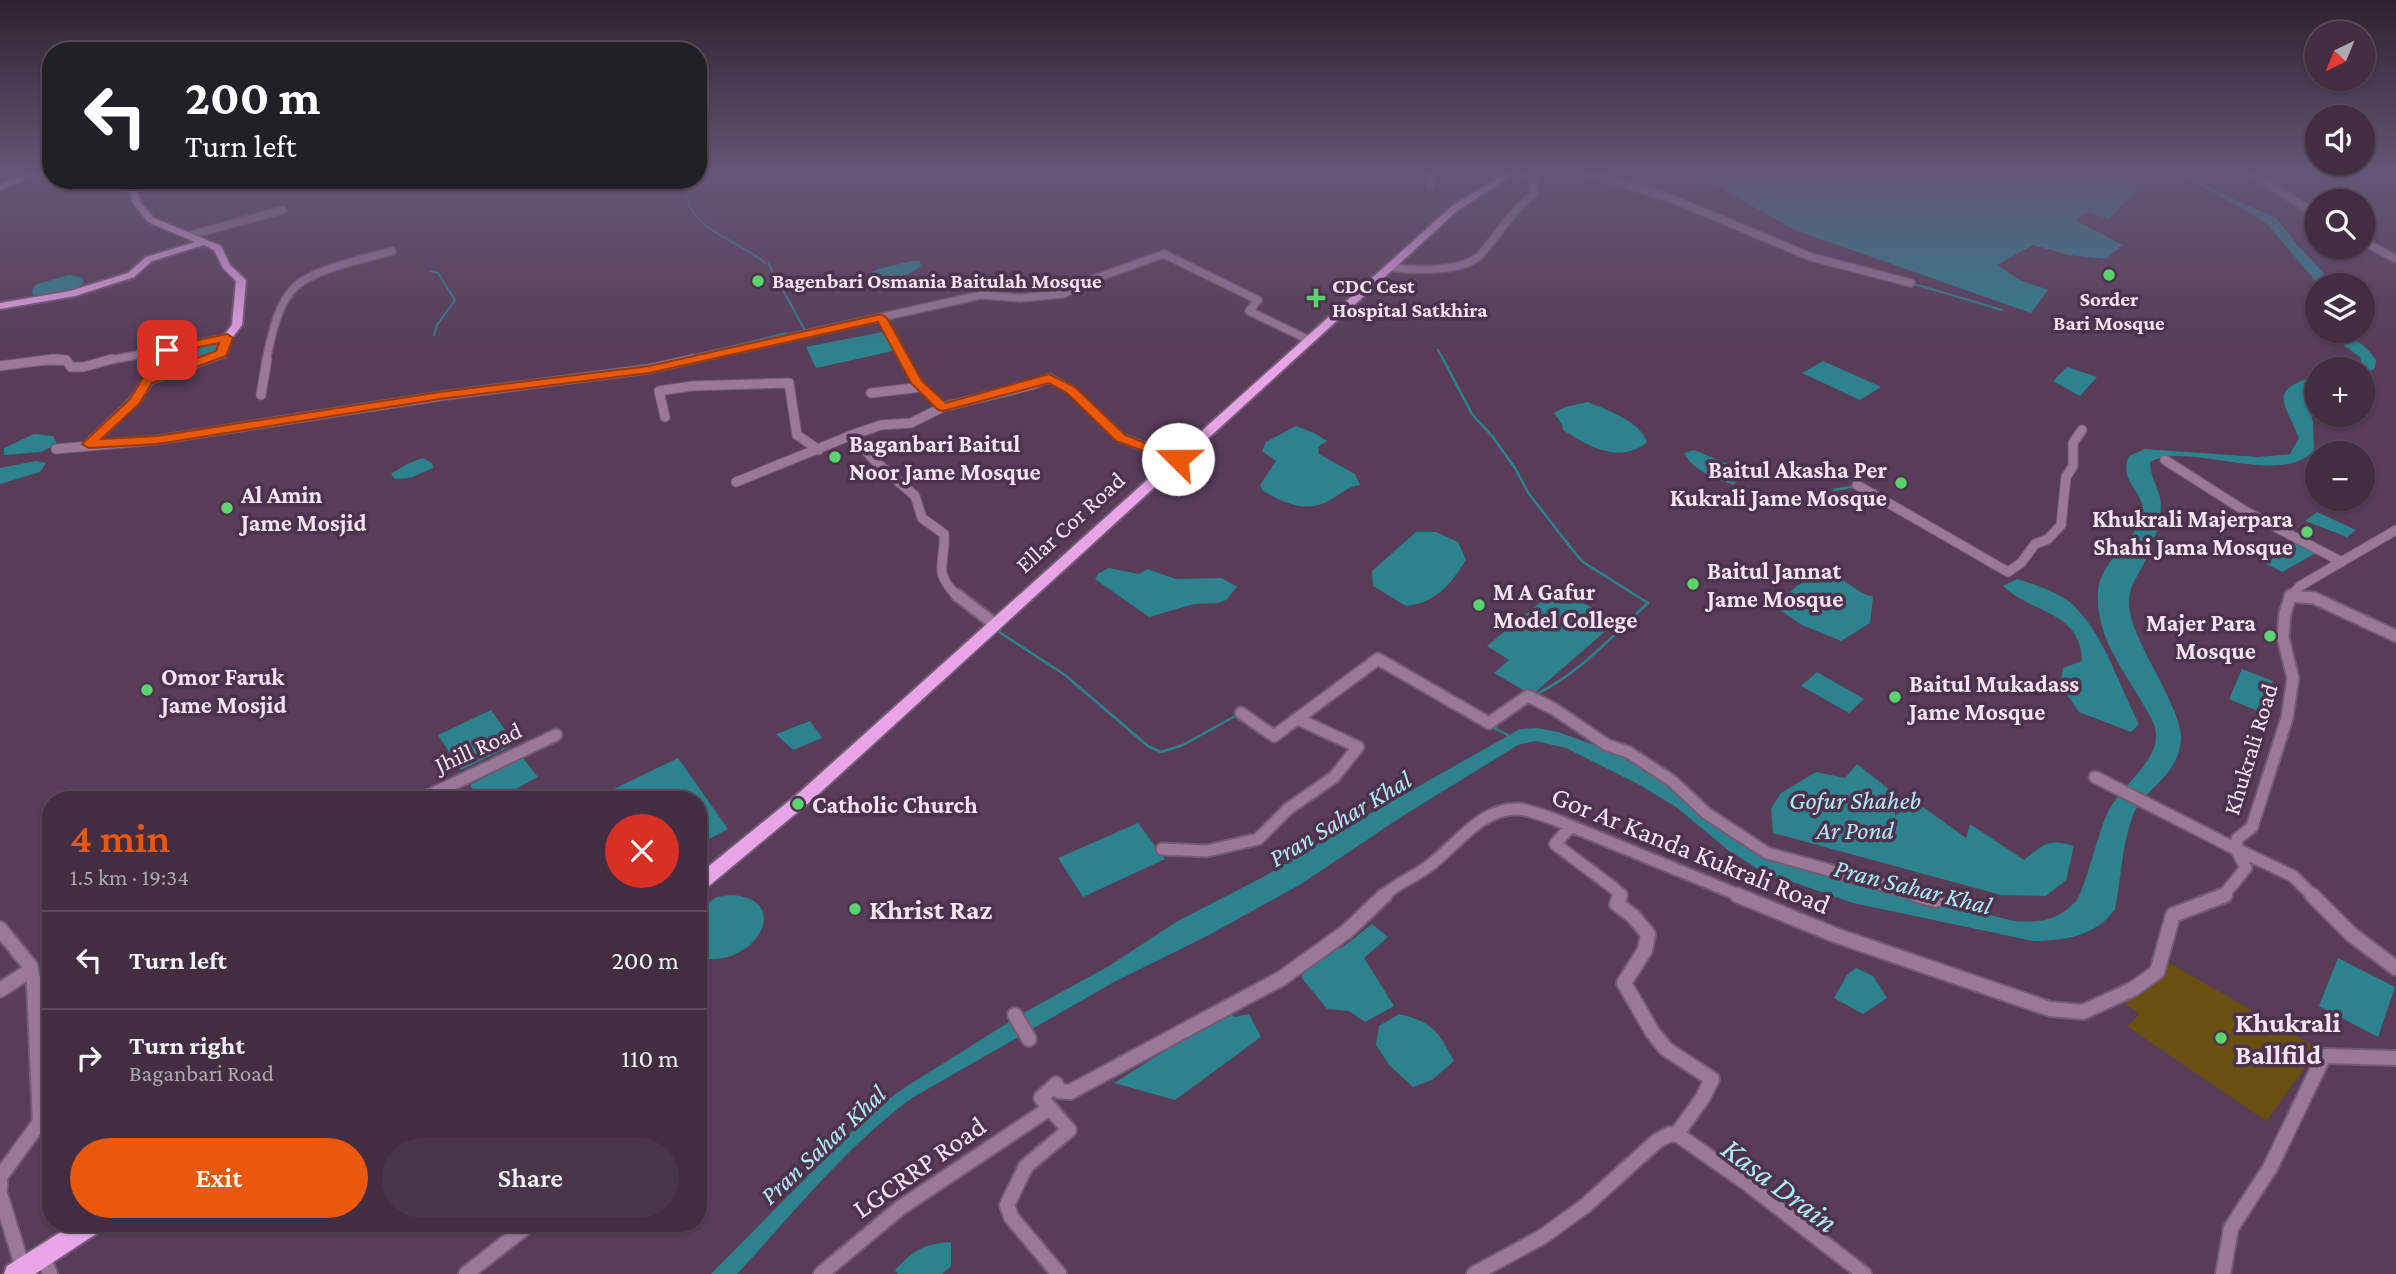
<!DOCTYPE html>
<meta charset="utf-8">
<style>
:root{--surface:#422d42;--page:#493549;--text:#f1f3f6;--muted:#aea8b2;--line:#5a495b;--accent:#ea580c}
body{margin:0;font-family:"Crimson Pro",serif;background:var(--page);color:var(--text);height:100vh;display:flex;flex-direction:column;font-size:26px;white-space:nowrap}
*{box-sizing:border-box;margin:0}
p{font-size:23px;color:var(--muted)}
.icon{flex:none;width:38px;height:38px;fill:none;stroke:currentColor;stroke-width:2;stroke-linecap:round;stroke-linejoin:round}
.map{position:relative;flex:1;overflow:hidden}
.panel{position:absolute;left:42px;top:791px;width:665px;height:441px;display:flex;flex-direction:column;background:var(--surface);border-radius:28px;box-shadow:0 2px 5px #0004,0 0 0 2px var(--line)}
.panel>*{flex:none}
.top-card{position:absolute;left:42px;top:42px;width:665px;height:147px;border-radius:28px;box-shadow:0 2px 5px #0004,0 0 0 2px var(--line);background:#202124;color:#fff;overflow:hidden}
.needle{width:46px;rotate:223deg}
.tools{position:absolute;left:2305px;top:21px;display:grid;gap:14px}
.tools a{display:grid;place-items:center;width:70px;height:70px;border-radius:50%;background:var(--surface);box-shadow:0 2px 5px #0004,0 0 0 2px var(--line);font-size:35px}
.pin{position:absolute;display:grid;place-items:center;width:60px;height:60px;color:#fff;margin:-30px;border-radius:14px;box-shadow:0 4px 10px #0006}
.me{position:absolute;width:77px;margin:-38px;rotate:292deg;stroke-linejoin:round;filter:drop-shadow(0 0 5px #0008)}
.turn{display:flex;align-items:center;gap:24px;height:147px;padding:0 28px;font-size:32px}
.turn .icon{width:91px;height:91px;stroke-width:2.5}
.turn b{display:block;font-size:49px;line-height:60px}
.round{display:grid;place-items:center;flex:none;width:74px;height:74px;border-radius:37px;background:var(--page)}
.headline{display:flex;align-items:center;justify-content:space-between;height:119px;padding:0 28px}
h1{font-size:42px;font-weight:600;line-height:52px;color:var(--accent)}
.button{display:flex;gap:14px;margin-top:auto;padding:14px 28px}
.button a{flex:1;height:80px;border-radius:42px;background:var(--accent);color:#fff;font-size:28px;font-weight:600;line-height:80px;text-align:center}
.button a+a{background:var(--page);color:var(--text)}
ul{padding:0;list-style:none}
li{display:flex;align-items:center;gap:21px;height:98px;padding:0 28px;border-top:2px solid var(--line)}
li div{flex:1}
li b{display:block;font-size:26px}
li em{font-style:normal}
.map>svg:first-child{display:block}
</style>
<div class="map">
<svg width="2396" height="1274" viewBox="0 0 2396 1274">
<rect width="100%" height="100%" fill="#583c58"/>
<path fill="#685010" d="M2166,961L2319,1049L2266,1121L2127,1026L2139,1015L2122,999Z"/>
<path fill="#2c828d" d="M1693,173H2110L2138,188L2109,219L2088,212L2075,220L2122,245L2106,259L2069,255L2033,245L1997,265L2020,280L2048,290L2031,313L1795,230Z
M2178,173H2188L2213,189L2276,218L2299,247L2335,285H2319L2268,225L2260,219Z
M912,261H920L921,266C907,278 882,282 865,276L878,269Z
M69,275L81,277L84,282C72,293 48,299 32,294L33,288L37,284Z
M887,331L898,350L816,368L806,347Z
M2324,331C2345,331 2364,342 2376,360L2375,368L2363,376L2362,369H2356L2361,361L2360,357Z
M219,343L217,356L167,366L170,353Z
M1823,361L1881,387L1860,400L1802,373Z
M2067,367L2097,377L2080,396L2053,381Z
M2317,375V392L2308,401L2313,422L2314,450C2280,489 2188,440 2150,462C2150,479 2162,492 2161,508C2160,525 2153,544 2146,559C2136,581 2126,587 2130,613C2137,649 2184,711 2181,741C2177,778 2145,787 2133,815C2122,844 2121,879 2115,909C2096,936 2064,941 2033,941L1853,903L1761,871L1728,850L1676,807L1638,784L1566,748L1535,741L1518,745L1401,817L1301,884L1209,935L1114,982L912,1098C844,1148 794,1213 737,1274H711L871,1112L904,1088L1025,1012L1109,966L1176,922L1265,876L1341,830L1520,729L1537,728L1558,732L1625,756L1671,784L1744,841L1856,881L2014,921C2040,923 2057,921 2076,901C2084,893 2099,829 2108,812C2119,788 2156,763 2156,737C2157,724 2146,710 2140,699C2120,665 2095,633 2098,592C2100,560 2134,544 2142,515C2148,493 2117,483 2129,456L2145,449L2258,457L2290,454L2299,438C2282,398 2269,391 2317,375Z
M1588,402C1607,410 1640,421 1647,442C1620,465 1588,446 1563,430L1562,424L1554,413L1565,407Z
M1296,426L1314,433L1327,441L1318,447L1319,454L1355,474L1360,485C1347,487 1341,494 1330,500C1307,514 1283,503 1262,490L1260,485L1276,461L1262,451L1266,442Z
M34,434L53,436L57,444L41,452L4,455V448Z
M1694,450L1743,470L1746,473L1733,485C1715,477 1694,472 1684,453Z
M423,458L432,463L433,468L410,478L395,479L391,474L407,464Z
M36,461L46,463L40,472L0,484V468Z
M2317,512L2356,530L2347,537L2305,521Z
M1416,532H1436L1458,542L1466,560C1450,585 1436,603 1406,606L1373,586L1372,571Z
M2293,542L2316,553L2282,572L2259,560Z
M1109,568L1139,574L1147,569L1176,579L1222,578L1237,587L1226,600L1218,603L1194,604L1149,617L1095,579L1099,573Z
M1826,569L1862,593L1873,597L1870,623L1841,641L1802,625L1774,606L1797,586Z
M2017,579C2036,585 2062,593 2076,608C2106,639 2119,686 2139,724L2131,732L2079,712L2060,685L2063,668L2082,661C2081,611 2032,614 2003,586Z
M1557,589L1617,621L1532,695L1494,673L1509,660L1487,646Z
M2242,669L2273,681L2260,712L2229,699Z
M1817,672L1864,699L1849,713L1801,686Z
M491,710L515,744L461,770L438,735Z
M810,721L822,738L793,750L776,734Z
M522,757L538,777L495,800H481L470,785Z
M678,758L728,829L698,845V800H620L614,789Z
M1857,764L1895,794V816L1916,802L1966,838L1970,824L2024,860C2044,844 2048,838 2074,846L2066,880L2046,896L2001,895L1773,833L1771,809L1781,793L1816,772L1845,778Z
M1138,823L1165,859L1083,897L1058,858Z
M730,895C797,898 753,972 698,957V909L717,897Z
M1372,924L1388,937L1364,958L1394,1006L1365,1022L1349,1011L1327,1009L1301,977L1316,958L1343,947Z
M2338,958L2395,987L2378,1037L2319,1006Z
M1856,968L1873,976L1887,998L1863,1014L1834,998L1847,975Z
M1226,1012L1235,1017L1249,1014L1261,1037L1175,1100L1114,1083Z
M1399,1014C1434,1023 1437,1030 1454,1061L1432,1080L1413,1087L1389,1065L1376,1045L1379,1026Z
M951,1242V1266L942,1274H898L895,1270C914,1250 923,1244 951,1242Z"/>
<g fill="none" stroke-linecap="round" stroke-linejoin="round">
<path stroke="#2c828d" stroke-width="2" d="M725,173L684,187C691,234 734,236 765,263
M768,263L807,334
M430,271L438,273L455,300L437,325L434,335
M1914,284L2002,310
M1438,350L1444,361
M698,355L786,333"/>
<path stroke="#2c828d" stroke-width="2.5" d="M1443,359L1472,414L1492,436L1515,468L1529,494L1575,553L1583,562L1648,603C1615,633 1576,677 1534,695
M1834,490L1856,486
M996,630L1065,675L1148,746L1161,752L1183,745L1237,715
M1502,721L1494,728L1508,735"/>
<path stroke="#2c828d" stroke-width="3.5" d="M2310,1070L2314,1060"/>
<g stroke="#755a74" stroke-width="10">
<path id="minor-far3" d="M1429,173L1430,185
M1588,173L1675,200L1811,257L1911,283
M2251,173L2317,215
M190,235L283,210
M2362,241L2396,259
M1390,267C1412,271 1462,272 1479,256C1498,236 1511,211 1533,195L1535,183L1524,173
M881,318L905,361
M39,361H67
M105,361L227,338
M266,361C271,338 277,303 296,286C317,268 365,259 392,251
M685,361L981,295L1020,298L1063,294L1091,280L1164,254L1258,300L1249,311L1309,340"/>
</g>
<g stroke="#755a74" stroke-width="11">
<path id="minor-far2" d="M56,359L66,360L71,367H83L112,359
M0,366L53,359
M871,393L922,387
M261,395L267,359
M943,407L1032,385L1049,378L1071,390L1121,438L1178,459
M665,417L659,391L692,386L789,383L797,435L819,450
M852,435L881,425L911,423L943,407L917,383L904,359
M56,449L157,440L440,396L649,369L693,359
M2165,460L2245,511L2342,562
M736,482L852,435L876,462L915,496L922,518L944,534C946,565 931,570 958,597
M1857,485L2008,572L2021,563L2035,544L2048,539L2061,525L2066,477L2073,466V443L2082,430
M2290,596L2305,597
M2290,597L2300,586L2396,530"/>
</g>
<g stroke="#755a74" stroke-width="15">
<path id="minor-far1" d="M957,595L996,625
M2291,595L2285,613L2283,638L2293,678L2287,718L2252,827L2237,839L2236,849L2293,876L2313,896
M2290,596L2314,598L2396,636
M1241,713L1274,736L1378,659L1489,723L1528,696L1554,709L1607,745L1628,752L1672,781L1706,813L1767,853L1923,896
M2095,777L2236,849L2246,868L2223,896
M419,800L556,735
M1570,827L1555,844L1615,889L1620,896
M1162,849L1207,851L1258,839L1288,809L1334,777L1358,747L1298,719
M1383,896C1397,883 1414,877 1429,866C1456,846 1481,807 1519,809C1530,810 1541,815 1551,818L1741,896"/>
</g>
<g stroke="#755a74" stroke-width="18">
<path id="minor" d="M1620,895L1617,904L1633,916L1648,934L1645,950L1624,983L1653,1033L1666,1049L1712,1079L1702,1099L1676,1135
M1737,895L1835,935L2050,1009L2083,1012L2133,989L2157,972L2173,915L2225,895
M1917,895L1936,900
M2312,895L2352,935L2396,968
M0,929L30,966L34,983L40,1122L0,1177V1188
M34,987L51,979
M0,990L31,970
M1015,1015L1029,1039
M0,1194L23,1268
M43,1256L50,1274
M466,1274L531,1223
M821,1274L900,1208L1050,1108
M1059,1274L1011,1217L1007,1205L1026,1166L1069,1130L1041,1098L1056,1084L1059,1091L1070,1092L1282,978L1346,932L1385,895
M1474,1274L1542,1237L1585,1206L1657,1141L1670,1134L1678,1135L1748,1184L1864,1274
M2223,1274L2231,1228L2270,1168L2324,1056L2396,1058"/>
</g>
<g stroke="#755a74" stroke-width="4">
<path id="major" d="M29,173H41L0,190V184Z
M1505,173H1515L1457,211L812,800L704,890L698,892V875L800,792L1451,207Z
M117,180H126L137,191L141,203L154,218L221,246L230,265L246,280L242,325L232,338L225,356L152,383L138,403L93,446L89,448L83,444L85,442L130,399L144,379L216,352L222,338L232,325L236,281L223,268L214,250L204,245L152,261L134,277L75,296L0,309V303L70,291L128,273L146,257L195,242L148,222L133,203L130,194Z
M75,1223H105L102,1230L35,1274H4L7,1266Z"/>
</g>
<use href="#minor-far3" stroke="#997898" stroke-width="7"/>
<use href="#minor-far2" stroke="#997898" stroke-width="9"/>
<use href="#minor-far1" stroke="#997898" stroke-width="11"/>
<use href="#minor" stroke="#997898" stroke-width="14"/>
<use href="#major" fill="#e7a5e7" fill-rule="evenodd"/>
</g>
<linearGradient id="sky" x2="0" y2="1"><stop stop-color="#302130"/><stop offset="0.49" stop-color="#645675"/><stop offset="1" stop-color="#645675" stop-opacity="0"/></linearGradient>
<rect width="2396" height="352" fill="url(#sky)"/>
<path fill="#ea580c" stroke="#983908" stroke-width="2" d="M881,314L887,318L922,381L946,403L1049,374L1075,387L1125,435L1185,459L1183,462H1174L1116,441L1067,393L1049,383L943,411L938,410L911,383L878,322L649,373L440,399L157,444L89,448L82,444L130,399L143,378L216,351L219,343L167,353L163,352V347L227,334L233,338L226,356L152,383L139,404L101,439L157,436L440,392L649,366Z"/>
<g fill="#5ad56e" stroke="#4d324d" stroke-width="2.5">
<circle cx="2109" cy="275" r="7"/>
<circle cx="758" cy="281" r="7"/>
<path d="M1312.5 287.5h7v7h7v7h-7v7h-7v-7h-7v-7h7z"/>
<circle cx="835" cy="457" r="7"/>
<circle cx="1901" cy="483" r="7"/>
<circle cx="227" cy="508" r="7"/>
<circle cx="2307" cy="532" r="7"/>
<circle cx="1693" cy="584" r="7"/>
<circle cx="1479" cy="605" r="7"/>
<circle cx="2270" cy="636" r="7"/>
<circle cx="147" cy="690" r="7"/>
<circle cx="1895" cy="697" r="7"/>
<circle cx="798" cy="804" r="7"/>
<circle cx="855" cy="909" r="7"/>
<circle cx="2221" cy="1038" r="7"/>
</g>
<g text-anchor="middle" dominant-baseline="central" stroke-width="7" stroke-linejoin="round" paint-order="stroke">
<g font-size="21" font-weight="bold" fill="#f7e5f6" stroke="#4d324d" text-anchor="start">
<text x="772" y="281">Bagenbari Osmania Baitulah Mosque</text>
<text x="1332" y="286">CDC Cest<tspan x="1332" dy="24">Hospital Satkhira</tspan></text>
<text x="2109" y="299" text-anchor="middle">Sorder<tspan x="2109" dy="24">Bari Mosque</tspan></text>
</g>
<g font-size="24" font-weight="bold" fill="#f7e5f6" stroke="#4d324d" text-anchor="start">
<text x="849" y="443">Baganbari Baitul<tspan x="849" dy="28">Noor Jame Mosque</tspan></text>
<text x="1887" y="469" text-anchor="end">Baitul Akasha Per<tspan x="1887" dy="28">Kukrali Jame Mosque</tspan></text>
<text x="241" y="494">Al Amin<tspan x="241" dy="28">Jame Mosjid</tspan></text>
<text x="2293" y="518" text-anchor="end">Khukrali Majerpara<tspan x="2293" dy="28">Shahi Jama Mosque</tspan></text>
<text x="1707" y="570">Baitul Jannat<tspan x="1707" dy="28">Jame Mosque</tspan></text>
<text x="1493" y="591">M A Gafur<tspan x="1493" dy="28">Model College</tspan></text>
<text x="2256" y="622" text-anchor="end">Majer Para<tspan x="2256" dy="28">Mosque</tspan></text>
<text x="161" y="676">Omor Faruk<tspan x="161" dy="28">Jame Mosjid</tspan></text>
<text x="1909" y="683">Baitul Mukadass<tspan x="1909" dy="28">Jame Mosque</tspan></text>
<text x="812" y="804">Catholic Church</text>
</g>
<g font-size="24" fill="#f7e5f6" stroke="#4d324d">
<text transform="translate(1070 522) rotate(-42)">Ellar Cor Road</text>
<text transform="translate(478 747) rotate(-24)">Jhill Road</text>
<text transform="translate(2250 749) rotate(-73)">Khukrali Road</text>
</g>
<g font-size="26" font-style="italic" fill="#aceef7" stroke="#4d324d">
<text x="1855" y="800">Gofur Shaheb<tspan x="1855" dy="30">Ar Pond</tspan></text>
<text transform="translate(1340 819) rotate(-31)">Pran Sahar Khal</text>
<text transform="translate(1913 887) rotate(14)">Pran Sahar Khal</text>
<text transform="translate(823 1145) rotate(-43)">Pran Sahar Khal</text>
</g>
<g font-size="28" fill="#f7e5f6" stroke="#4d324d">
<text transform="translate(1691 850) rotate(22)">Gor Ar Kanda Kukrali Road</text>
<text transform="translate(919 1167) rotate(-35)">LGCRRP Road</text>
</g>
<g font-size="28" font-weight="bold" fill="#f7e5f6" stroke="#4d324d" text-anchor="start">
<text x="869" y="909">Khrist Raz</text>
<text x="2235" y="1022">Khukrali<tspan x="2235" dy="32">Ballfild</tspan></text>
</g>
<g font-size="32" font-style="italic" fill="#aceef7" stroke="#4d324d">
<text transform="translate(1780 1185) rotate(37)">Kasa Drain</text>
</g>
</g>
</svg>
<div class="tools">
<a><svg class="needle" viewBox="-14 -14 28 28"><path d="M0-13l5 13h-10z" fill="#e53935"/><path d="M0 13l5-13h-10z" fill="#aea8b2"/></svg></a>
<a><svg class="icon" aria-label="sound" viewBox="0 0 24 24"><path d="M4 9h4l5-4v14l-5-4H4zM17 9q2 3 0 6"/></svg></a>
<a><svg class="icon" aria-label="search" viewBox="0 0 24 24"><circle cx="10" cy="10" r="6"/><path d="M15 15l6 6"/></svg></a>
<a><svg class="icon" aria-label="layers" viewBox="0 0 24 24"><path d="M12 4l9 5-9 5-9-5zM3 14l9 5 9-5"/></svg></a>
<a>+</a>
<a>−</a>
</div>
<div class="pin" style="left:167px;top:350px;background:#d93025"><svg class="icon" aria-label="arrive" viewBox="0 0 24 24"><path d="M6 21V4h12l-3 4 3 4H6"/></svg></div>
<svg class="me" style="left:1178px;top:459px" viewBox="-20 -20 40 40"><circle r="19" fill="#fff"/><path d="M0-13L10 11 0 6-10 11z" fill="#ea580c"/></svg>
<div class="top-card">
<div class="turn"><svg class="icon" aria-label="left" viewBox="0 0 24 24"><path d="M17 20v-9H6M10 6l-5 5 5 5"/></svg><div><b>200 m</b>Turn left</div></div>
</div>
<section class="panel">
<div class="headline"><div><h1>4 min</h1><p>1.5 km · 19:34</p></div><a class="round" style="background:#d93025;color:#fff"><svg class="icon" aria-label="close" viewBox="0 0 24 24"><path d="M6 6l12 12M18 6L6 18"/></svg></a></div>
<ul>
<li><svg class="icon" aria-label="left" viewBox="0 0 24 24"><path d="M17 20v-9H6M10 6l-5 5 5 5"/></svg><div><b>Turn left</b></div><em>200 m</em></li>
<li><svg class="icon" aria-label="right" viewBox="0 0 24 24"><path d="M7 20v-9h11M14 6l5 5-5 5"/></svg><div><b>Turn right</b><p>Baganbari Road</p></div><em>110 m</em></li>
</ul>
<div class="button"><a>Exit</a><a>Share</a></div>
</section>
</div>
